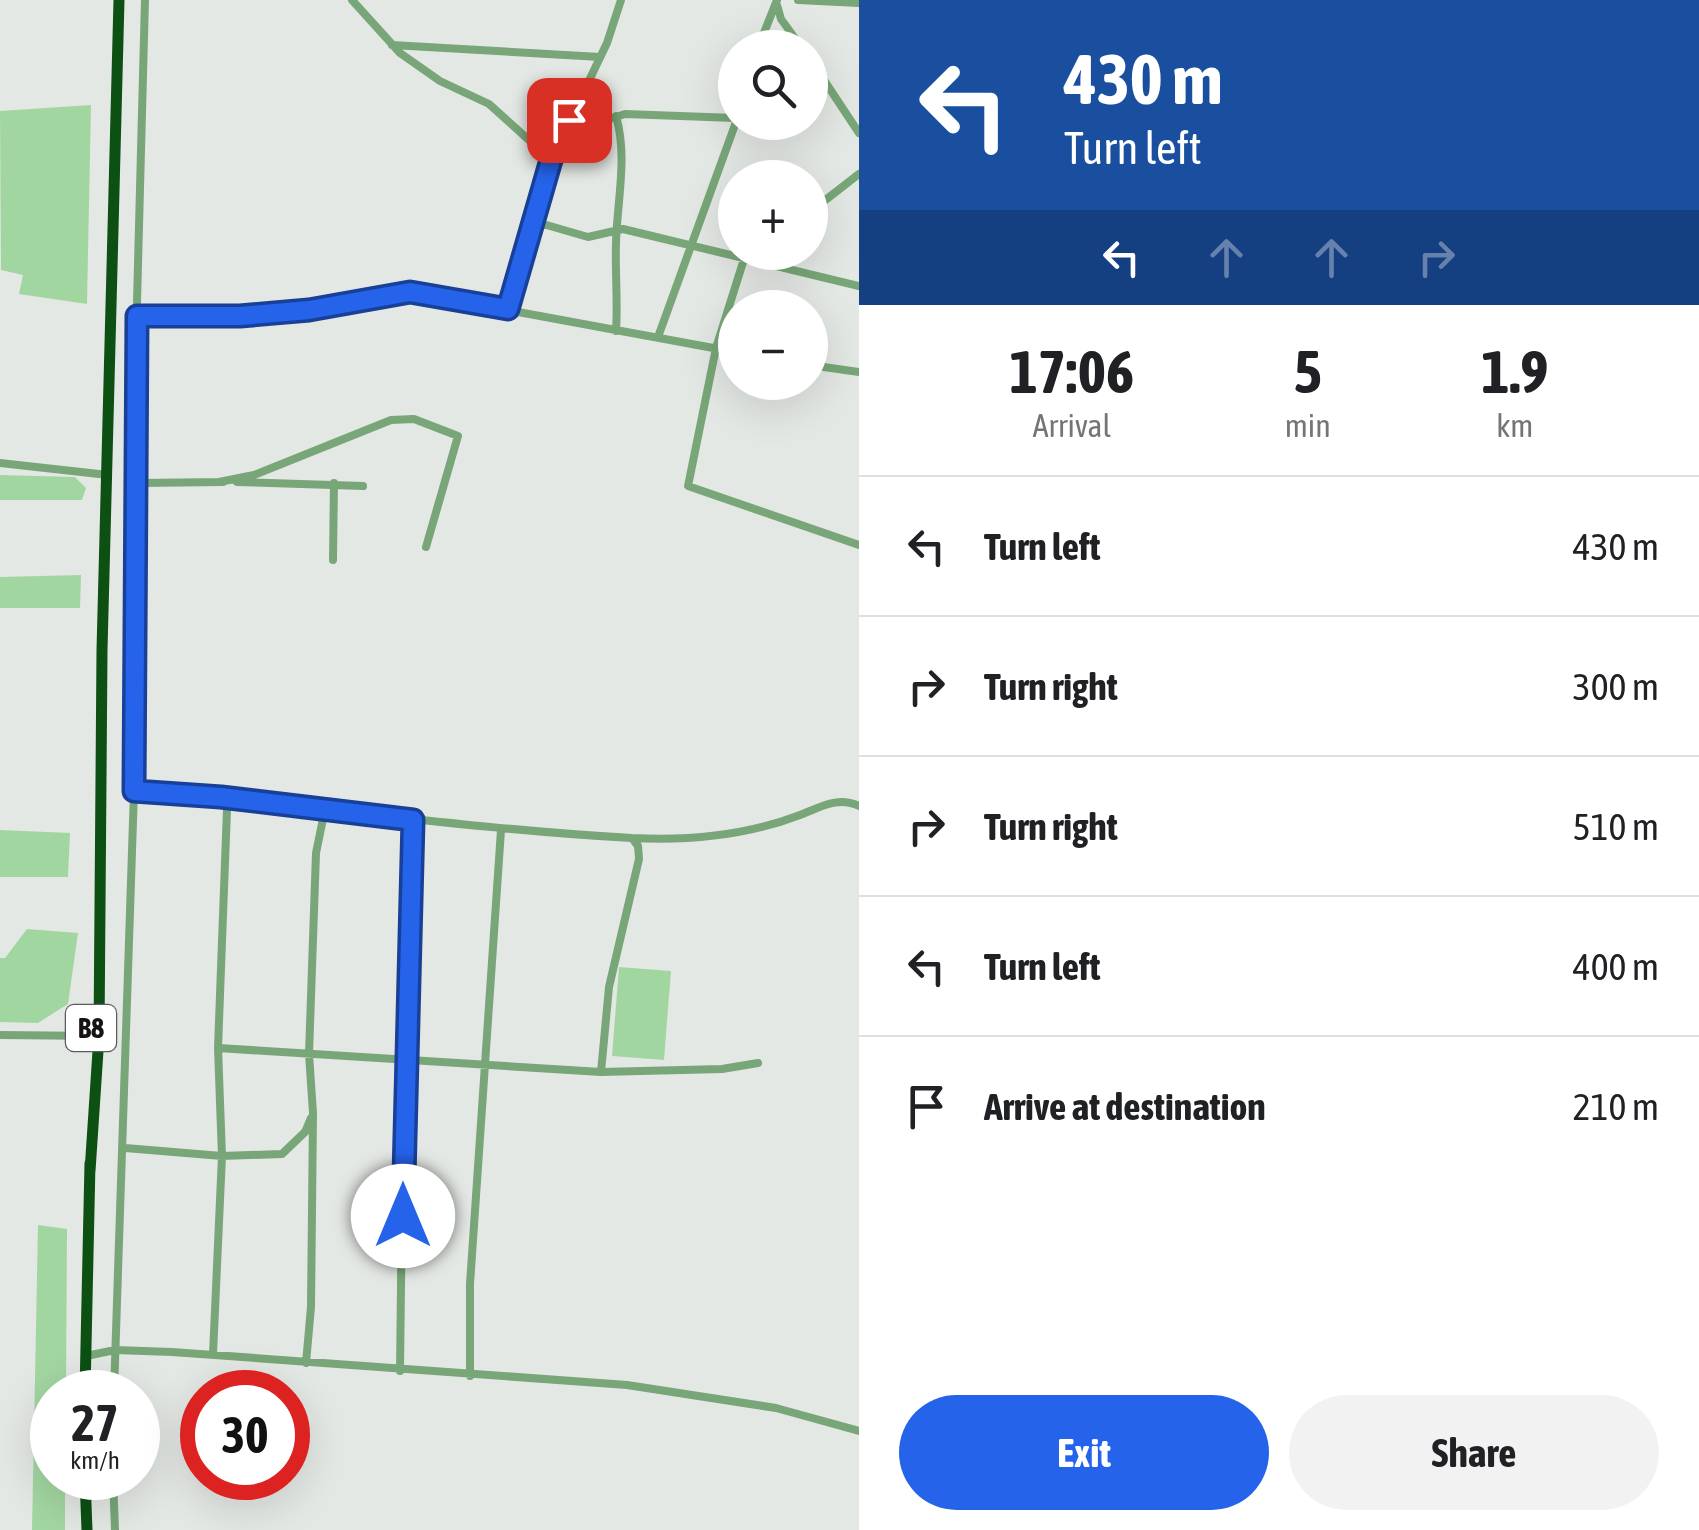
<!DOCTYPE html>
<meta charset="utf-8">
<style>
:root{--surface:#fff;--page:#f2f2f2;--text:#202124;--muted:#757577;--line:#e0e0e0;--accent:#2563eb}
body{margin:0;font-family:"Asap Condensed",sans-serif;background:var(--page);color:var(--text);height:100vh;display:flex;flex-direction:column;font-size:38px;white-space:nowrap}
*{box-sizing:border-box;margin:0}
p{font-size:32px;color:var(--muted)}
.icon{flex:none;width:55px;height:55px;fill:none;stroke:currentColor;stroke-width:2;stroke-linecap:round;stroke-linejoin:round}
.map{position:relative;flex:1;overflow:hidden}
.drawer{display:flex;flex-direction:column;background:var(--surface);width:840px}
.drawer>*{flex:none}
.guide{background:#1a4fa0;color:#fff;overflow:hidden}
.buttons{position:absolute;left:718px;top:30px;display:grid;gap:20px}
.buttons a{display:grid;place-items:center;width:110px;height:110px;border-radius:50%;background:var(--surface);box-shadow:0 10px 40px #0002;font-size:50px}
.speed{position:absolute;left:30px;top:1370px;display:flex;gap:20px;font-size:50px;font-weight:700;text-align:center}
.speed>*{display:grid;place-content:center;width:130px;height:130px;border-radius:50%;background:var(--surface);box-shadow:0 10px 40px #0002;line-height:1}
.speed small{font-size:25px;font-weight:400}
.speed .limit{border:15px solid #d22;background:#fff;color:#111}
.pin{position:absolute;display:grid;place-items:center;width:85px;height:85px;color:#fff;margin:-42px;border-radius:20px;box-shadow:0 5px 15px #0006}
.me{position:absolute;width:110px;margin:-55px;rotate:0deg;stroke-linejoin:round;filter:drop-shadow(0 0 8px #0008)}
.turn{display:flex;align-items:center;gap:35px;height:210px;padding:0 40px;font-size:45px}
.turn .icon{width:130px;height:130px;stroke-width:2.5}
.turn b{display:block;font-size:70px;line-height:85px}
.lanes{display:flex;align-items:center;height:95px;padding:0 40px;background:#0003;justify-content:center;gap:50px;direction:ltr}
.lanes .off{opacity:.35}
.eta{display:flex;justify-content:space-evenly;align-items:center;height:170px;text-align:center}
.eta b{font-size:60px;font-weight:700;line-height:70px}
.cta{display:flex;gap:20px;margin-top:auto;padding:20px 40px}
.cta a{flex:1;height:115px;border-radius:60px;background:var(--accent);color:#fff;font-size:40px;font-weight:700;line-height:115px;text-align:center}
.cta a+a{background:var(--page);color:var(--text)}
ul{padding:0;list-style:none}
li{display:flex;align-items:center;gap:30px;height:140px;padding:0 40px;border-top:2px solid var(--line)}
li div{flex:1}
li b{display:block;font-size:38px}
li em{font-style:normal}
main{display:flex;flex:1;min-height:0}
.map>svg:first-child{display:block}
</style>
<main>
<div class="map">
<svg width="859" height="1530" viewBox="0 0 859 1530">
<rect width="100%" height="100%" fill="#e4e8e4"/>
<path fill="#a2d6a1" d="M91,105L87,304L19,294L23,275L1,270L0,111Z
M0,475L75,477L86,488L82,500H0Z
M81,575L80,608H0V577Z
M0,830L70,833L68,877H0Z
M27,929L78,933L68,1004L38,1023L0,1022V958H5Z
M619,967L671,971L664,1060L612,1056Z
M38,1225L67,1229L66,1392H52V1478H65V1530H32Z"/>
<g fill="none" stroke-linecap="round" stroke-linejoin="round">
<path stroke="#78a678" stroke-width="8" d="M352,0L400,53L440,81L489,104L551,160
M798,0L859,3
M777,5L781,19L802,48
M392,45L600,57
M758,48L777,0
M810,59L859,133
M587,88L591,103L610,118
M616,116C628,157 617,201 616,243C615,272 618,301 616,331
M563,134L625,114L735,118
M810,212L859,174
M530,231L543,224L588,237L623,229L859,286
M753,252L744,259L716,348L688,486L859,545
M508,309L551,160L607,43L621,0
M137,317L240,316L309,310L410,292L735,352
M658,337L736,122
M810,365L859,372
M0,463L108,475
M219,482L254,475L391,420L414,419L458,436L426,547
M237,482L363,486
M138,483L223,482
M333,560L334,483
M134,791C300,803 465,829 632,838L638,846L639,859L609,987L601,1072
M632,838C688,841 748,835 800,815C821,807 838,796 859,806
M0,1035L99,1036
M218,1048L601,1072L722,1069L758,1063
M125,1148L222,1156L282,1154L305,1132L311,1118
M213,1354L222,1156L218,1048L227,809L221,797
M86,1356L115,1350L172,1352L627,1385L776,1408L859,1431
M306,1363L311,1307L313,1113L309,1054L316,853L325,809
M400,1371L403,1116L413,820
M470,1376V1284L501,830
M114,1392L134,791L138,483L135,377L145,0
M113,1478L115,1530"/>
<path stroke="#0c5014" stroke-width="11" d="M90,1171L99,1036L102,650L119,0
M85,1392L90,1163
M85,1478L87,1530"/>
</g>
<g fill="none" stroke-linecap="round" stroke-linejoin="round">
<g stroke="#184099" stroke-width="25">
<path id="route" d="M403,1216L413,820L221,797L134,791L137,316H240L309,310L410,292L508,309L551,160L569,120"/>
</g>
<use href="#route" stroke="#2563eb" stroke-width="18"/>
</g>
<g text-anchor="middle" dominant-baseline="central" stroke-width="9" stroke-linejoin="round" paint-order="stroke">
<rect fill="#fff" stroke="#5a5b5a" stroke-width="2.5" x="66" y="1005" width="50" height="46" rx="8"/>
<g font-size="28" font-weight="bold" fill="#131513">
<text x="91" y="1028">B8</text>
</g>
</g>
</svg>
<div class="buttons">
<a><svg class="icon" aria-label="search" viewBox="0 0 24 24"><circle cx="10" cy="10" r="6"/><path d="M15 15l6 6"/></svg></a>
<a>+</a>
<a>−</a>
</div>
<div class="speed"><div>27<small>km/h</small></div><div class="limit">30</div></div>
<div class="pin" style="left:569px;top:120px;background:#d93025"><svg class="icon" aria-label="arrive" viewBox="0 0 24 24"><path d="M6 21V4h12l-3 4 3 4H6"/></svg></div>
<svg class="me" style="left:403px;top:1216px" viewBox="-20 -20 40 40"><circle r="19" fill="#fff"/><path d="M0-13L10 11 0 6-10 11z" fill="#2563eb"/></svg>
</div>
<section class="drawer">
<div class="guide">
<div class="turn"><svg class="icon" aria-label="left" viewBox="0 0 24 24"><path d="M17 20v-9H6M10 6l-5 5 5 5"/></svg><div><b>430 m</b>Turn left</div></div>
<div class="lanes"><svg class="icon" aria-label="left" viewBox="0 0 24 24"><path d="M17 20v-9H6M10 6l-5 5 5 5"/></svg><svg class="icon off" aria-label="ahead" viewBox="0 0 24 24"><path d="M12 20V5M6 11l6-6 6 6"/></svg><svg class="icon off" aria-label="ahead" viewBox="0 0 24 24"><path d="M12 20V5M6 11l6-6 6 6"/></svg><svg class="icon off" aria-label="right" viewBox="0 0 24 24"><path d="M7 20v-9h11M14 6l5 5-5 5"/></svg></div>
</div>
<div class="eta">
<div><b>17:06</b><p>Arrival</p></div>
<div><b>5</b><p>min</p></div>
<div><b>1.9</b><p>km</p></div>
</div>
<ul>
<li><svg class="icon" aria-label="left" viewBox="0 0 24 24"><path d="M17 20v-9H6M10 6l-5 5 5 5"/></svg><div><b>Turn left</b></div><em>430 m</em></li>
<li><svg class="icon" aria-label="right" viewBox="0 0 24 24"><path d="M7 20v-9h11M14 6l5 5-5 5"/></svg><div><b>Turn right</b></div><em>300 m</em></li>
<li><svg class="icon" aria-label="right" viewBox="0 0 24 24"><path d="M7 20v-9h11M14 6l5 5-5 5"/></svg><div><b>Turn right</b></div><em>510 m</em></li>
<li><svg class="icon" aria-label="left" viewBox="0 0 24 24"><path d="M17 20v-9H6M10 6l-5 5 5 5"/></svg><div><b>Turn left</b></div><em>400 m</em></li>
<li><svg class="icon" aria-label="arrive" viewBox="0 0 24 24"><path d="M6 21V4h12l-3 4 3 4H6"/></svg><div><b>Arrive at destination</b></div><em>210 m</em></li>
</ul>
<div class="cta"><a>Exit</a><a>Share</a></div>
</section>
</main>
